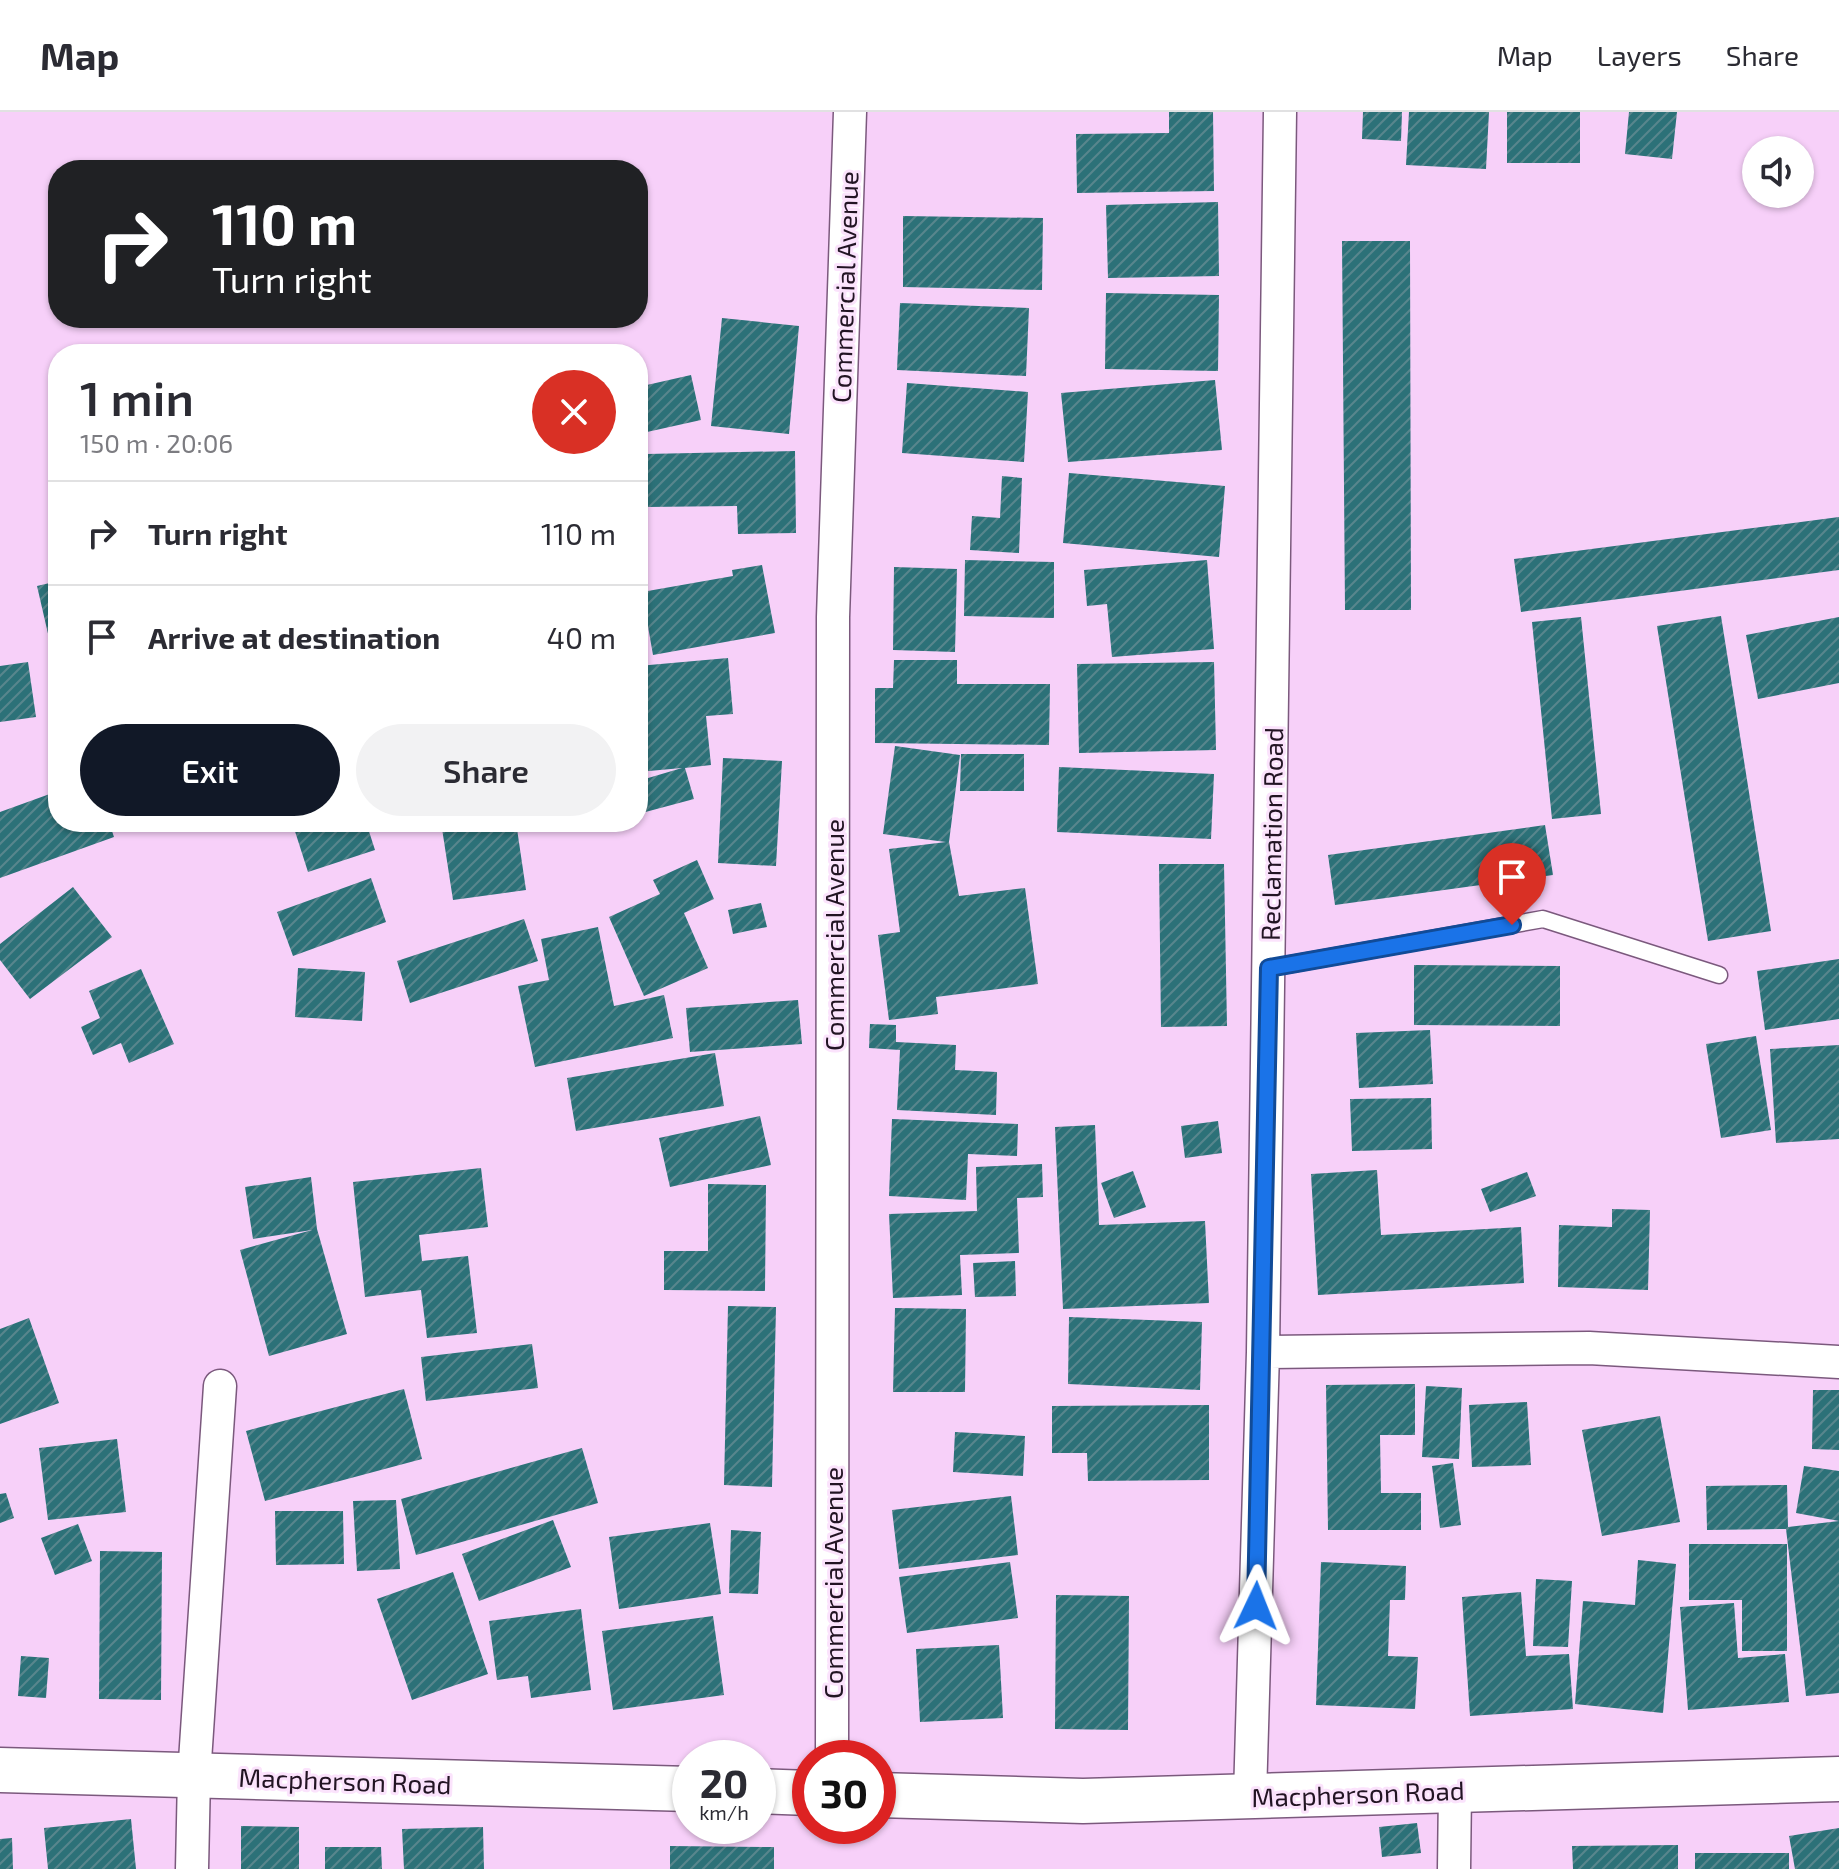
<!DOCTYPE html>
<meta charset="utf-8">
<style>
:root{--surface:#fff;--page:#f2f2f3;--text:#2b2b33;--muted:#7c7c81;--line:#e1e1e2;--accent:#111827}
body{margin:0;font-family:"Exo 2",sans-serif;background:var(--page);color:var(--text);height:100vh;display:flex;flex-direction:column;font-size:30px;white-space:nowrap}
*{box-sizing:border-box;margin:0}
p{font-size:26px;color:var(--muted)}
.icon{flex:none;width:44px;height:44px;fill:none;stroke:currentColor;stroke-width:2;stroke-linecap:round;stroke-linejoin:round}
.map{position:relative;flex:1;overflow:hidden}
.sheet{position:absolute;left:48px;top:232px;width:600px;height:488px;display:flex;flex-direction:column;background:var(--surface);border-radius:32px;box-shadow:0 2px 6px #0004}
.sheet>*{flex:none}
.top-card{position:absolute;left:48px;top:48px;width:600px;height:168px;border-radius:32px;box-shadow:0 2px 6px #0004;background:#202124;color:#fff;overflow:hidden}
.buttons{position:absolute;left:1742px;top:24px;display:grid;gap:16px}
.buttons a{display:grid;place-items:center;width:72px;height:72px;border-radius:50%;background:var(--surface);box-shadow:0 2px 6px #0004;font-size:40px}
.speed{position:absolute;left:672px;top:1628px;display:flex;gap:16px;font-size:40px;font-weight:700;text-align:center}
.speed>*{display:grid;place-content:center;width:104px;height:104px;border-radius:50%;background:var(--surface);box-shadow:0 2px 6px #0004;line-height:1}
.speed small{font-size:20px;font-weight:400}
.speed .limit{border:12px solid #d22;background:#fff;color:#111}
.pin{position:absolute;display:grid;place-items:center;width:68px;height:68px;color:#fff;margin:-82px -34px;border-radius:50% 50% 50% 0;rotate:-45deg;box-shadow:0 0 8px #0007}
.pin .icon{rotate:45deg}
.me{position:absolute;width:88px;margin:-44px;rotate:2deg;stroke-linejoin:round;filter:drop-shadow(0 0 6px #0008)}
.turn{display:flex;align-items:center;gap:28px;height:168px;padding:0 32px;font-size:36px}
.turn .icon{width:104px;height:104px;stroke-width:2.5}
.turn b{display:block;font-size:56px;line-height:68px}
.round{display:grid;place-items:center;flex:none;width:84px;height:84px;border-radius:42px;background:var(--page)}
.summary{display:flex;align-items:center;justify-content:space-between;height:136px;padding:0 32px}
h1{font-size:48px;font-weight:600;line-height:60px}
.primary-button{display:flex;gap:16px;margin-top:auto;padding:16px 32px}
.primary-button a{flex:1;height:92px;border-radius:48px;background:var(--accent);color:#fff;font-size:32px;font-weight:600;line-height:92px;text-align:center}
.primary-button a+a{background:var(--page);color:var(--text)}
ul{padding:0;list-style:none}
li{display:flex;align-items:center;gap:24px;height:104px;padding:0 32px;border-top:2px solid var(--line)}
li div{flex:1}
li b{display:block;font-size:30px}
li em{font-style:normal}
header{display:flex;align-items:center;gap:48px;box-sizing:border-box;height:112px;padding:0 40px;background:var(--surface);border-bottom:2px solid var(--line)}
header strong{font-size:38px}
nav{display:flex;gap:44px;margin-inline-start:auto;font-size:28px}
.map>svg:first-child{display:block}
</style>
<header>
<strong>Map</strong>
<nav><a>Map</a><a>Layers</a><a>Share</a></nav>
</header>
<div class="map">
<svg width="1839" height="1757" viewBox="0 0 1839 1757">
<defs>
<pattern id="building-hatch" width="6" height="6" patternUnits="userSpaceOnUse" patternTransform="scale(2)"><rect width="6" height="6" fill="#2c7178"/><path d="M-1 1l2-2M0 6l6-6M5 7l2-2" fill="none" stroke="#58868d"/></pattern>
</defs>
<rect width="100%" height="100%" fill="#f7d0f9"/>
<path fill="url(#building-hatch)" d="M1169,0H1213L1214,79L1077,81L1076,22L1169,21Z
M1363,0H1402L1401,29L1362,27Z
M1409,0H1489L1486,57L1406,53Z
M1507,0H1580V51H1507Z
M1629,0H1677L1672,47L1625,42Z
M1218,90L1219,164L1108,166L1106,93Z
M903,104L1043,106L1042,178L903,175Z
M1342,129H1410L1411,498H1345Z
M1106,181L1219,183L1218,259L1105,257Z
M900,191L1029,196L1026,264L897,258Z
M722,206L799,214L789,322L711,314Z
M691,263L701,308L638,322V275Z
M1215,268L1222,338L1068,350L1061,281Z
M907,271L1028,280L1024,350L902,341Z
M795,339L796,421L738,422L737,394L647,395L646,342Z
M1069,361L1225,374L1219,445L1063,431Z
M1002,364L1022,366L1019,441L970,438L972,404L1000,406Z
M1839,405V458L1521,500L1514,447Z
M965,448L1054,450V506L964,504Z
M1207,448L1214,537L1112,545L1107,492L1087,494L1084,458Z
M762,453L775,521L653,543L642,480L733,464L732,458Z
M894,455L957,457L955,540L893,538Z
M58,469V537L52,539L37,474Z
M1721,504L1771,819L1708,829L1657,514Z
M1581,505L1601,702L1552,707L1532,510Z
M1839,505V571L1758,587L1746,523Z
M728,546L733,602L706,604L711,653L685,656L694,687L638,702V669L682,656L638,660V554Z
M894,548H957V572H1050L1049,633L875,631V576H893Z
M28,550L36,605L0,610V554Z
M1214,550L1216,638L1079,641L1077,552Z
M895,634L960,643L949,730L959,784L1025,776L1038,872L936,885L938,902L889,908L878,823L900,820L889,737L946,730L883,722Z
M961,642H1024V679H960Z
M723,646L782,649L776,754L718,751Z
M1059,655L1214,662L1211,727L1057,720Z
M58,679V710H109L114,725L0,766V700Z
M292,710H366L375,738L308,760Z
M441,710H516L526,778L453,788Z
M1545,713L1553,763L1335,793L1328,743Z
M697,748L714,787L684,801L708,856L644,884L609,805L660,782L653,768Z
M1159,752H1224L1227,914L1161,915Z
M371,766L386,810L293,844L277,800Z
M73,775L112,825L30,887L0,848V832Z
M761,791L767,815L733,822L728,798Z
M524,807L538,849L410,891L397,849Z
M598,815L614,894L664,883L673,926L535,955L518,874L549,868L541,827Z
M1839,847V907L1765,918L1757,859Z
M1414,853L1560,854V914L1414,913Z
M298,856L365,860L362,909L295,905Z
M141,857L174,932L129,951L121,931L93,943L81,915L100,906L89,879Z
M798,888L802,932L690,940L686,896Z
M870,912L896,913V930L956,933L955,958L997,960L996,1003L897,998L900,938L869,936Z
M1430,918L1433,972L1359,976L1356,921Z
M1756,924L1771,1018L1721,1026L1706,932Z
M1839,933V1027L1776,1031L1770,937Z
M715,941L724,994L576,1019L567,966Z
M1431,986L1432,1037L1352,1039L1350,987Z
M760,1004L771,1053L670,1075L659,1026Z
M892,1007L1018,1012L1017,1044L968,1042L966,1088L889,1084Z
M1218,1009L1222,1041L1185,1046L1181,1014Z
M1095,1013L1099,1113L1205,1109L1209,1191L1063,1197L1055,1015Z
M1042,1052L1043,1085L1017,1086L1019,1141L960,1143L962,1183L893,1186L889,1102L977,1099L976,1055Z
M481,1056L488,1115L419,1123L422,1149L468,1144L477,1221L427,1226L421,1178L365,1185L353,1070Z
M1377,1058L1381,1123L1521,1115L1524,1171L1318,1183L1311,1062Z
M1133,1059L1146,1095L1114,1106L1101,1071Z
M1527,1060L1536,1084L1490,1100L1481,1077Z
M311,1065L317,1117L347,1222L269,1244L240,1138L312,1118L253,1127L245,1075Z
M708,1072L766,1073L765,1179L664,1178V1139H708Z
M1612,1097L1650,1098L1648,1178L1558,1175L1559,1113L1612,1115Z
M1015,1149L1016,1184L975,1185L973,1151Z
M728,1194L776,1195L772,1375L724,1373Z
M895,1196L966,1197L965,1280H893Z
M1069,1205L1202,1210L1200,1278L1068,1272Z
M29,1206L59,1291L0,1312V1217Z
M532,1232L538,1276L426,1289L421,1245Z
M1415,1272V1323H1380L1381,1381H1421V1418H1328L1326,1273Z
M1426,1274L1462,1276L1459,1347L1422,1345Z
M404,1277L422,1347L265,1389L246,1319Z
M1813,1278H1839V1338L1812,1337Z
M1527,1290L1531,1353L1472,1355L1469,1293Z
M1209,1293V1368L1088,1369L1087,1341H1052V1294Z
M1660,1304L1680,1410L1602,1424L1582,1318Z
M955,1320L1025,1324L1023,1364L953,1360Z
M117,1327L126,1400L48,1408L39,1336Z
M582,1336L598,1391L416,1443L401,1387Z
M1453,1351L1461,1413L1440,1416L1432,1354Z
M1804,1354L1839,1359V1409L1796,1401Z
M1787,1373L1788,1415L1839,1409V1581L1806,1584L1786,1417L1707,1418L1706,1374Z
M6,1381L14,1406L0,1411V1382Z
M1011,1384L1018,1443L899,1457L892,1398Z
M396,1388L400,1457L357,1459L353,1389Z
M275,1399H343L344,1452L276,1453Z
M553,1408L571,1455L479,1489L462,1442Z
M710,1411L721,1482L619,1497L609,1425Z
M78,1412L92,1449L55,1463L41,1426Z
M731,1418L761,1420L758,1482L729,1481Z
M1689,1432H1787V1539H1742V1488H1689Z
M100,1439L162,1440L161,1588L99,1587Z
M1638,1448L1676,1452L1663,1601L1575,1592L1583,1489L1635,1493Z
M1010,1450L1018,1506L907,1521L899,1465Z
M1321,1450L1406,1454L1405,1488H1390L1388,1544L1418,1545L1415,1597L1316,1593Z
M453,1460L488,1562L412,1588L377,1487Z
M1536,1467L1572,1469L1568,1535L1533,1534Z
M1521,1480L1526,1544L1569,1542L1573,1597L1470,1604L1462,1485Z
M1056,1483L1129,1484L1128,1618L1055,1617Z
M1734,1491L1738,1546L1785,1542L1789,1590L1688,1598L1680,1495Z
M581,1497L591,1578L531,1586L528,1564L497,1568L489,1509Z
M713,1504L724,1583L613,1598L602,1519Z
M999,1533L1003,1606L920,1610L916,1537Z
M21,1544L49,1546L46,1586L18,1584Z
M131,1707L136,1757H48L44,1716Z
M1417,1711L1421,1741L1382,1745L1379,1715Z
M241,1714L299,1715V1757H241Z
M483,1715L484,1757H404L402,1717Z
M1839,1716V1757H1795L1789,1724Z
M12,1726L13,1757H0V1727Z
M1678,1733V1757H1573L1572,1734Z
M670,1734L774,1735V1757H670Z
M325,1735H381L382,1757H325Z
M1695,1741H1789V1757H1695Z"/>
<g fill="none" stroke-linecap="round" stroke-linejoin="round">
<g stroke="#7b597d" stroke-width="19">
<path id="lane" d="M1269,856L1543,807L1719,863"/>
</g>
<g stroke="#7b597d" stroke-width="35">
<path id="street" d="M1263,1240L1589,1236L1839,1250
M832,1646L833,505L850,0
M1250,1684L1263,1240L1280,0
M192,1757L194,1664L220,1274
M1454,1757L1455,1678"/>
</g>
<g stroke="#7b597d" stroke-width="47">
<path id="secondary" d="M0,1658L690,1677
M758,1679L810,1681
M878,1683L1083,1689L1839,1667"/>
</g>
<use href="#lane" stroke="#fff" stroke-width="16"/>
<use href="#street" stroke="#fff" stroke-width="32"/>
<use href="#secondary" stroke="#fff" stroke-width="44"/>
</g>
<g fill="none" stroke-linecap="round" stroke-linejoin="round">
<g stroke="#114b97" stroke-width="20">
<path id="route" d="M1256,1494L1269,856L1512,813"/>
</g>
<use href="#route" stroke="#1a73e8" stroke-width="14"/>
</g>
<g text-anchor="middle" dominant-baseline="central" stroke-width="6" stroke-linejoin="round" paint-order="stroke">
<g font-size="26" fill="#221423" stroke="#fbe3fc">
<text transform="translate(844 175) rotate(-88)">Commercial Avenue</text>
<text transform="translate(1271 722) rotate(-89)">Reclamation Road</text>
<text transform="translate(833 823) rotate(-90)">Commercial Avenue</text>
<text transform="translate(832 1471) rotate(-90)">Commercial Avenue</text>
<text transform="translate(345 1668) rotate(2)">Macpherson Road</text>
<text transform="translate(1358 1681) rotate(-2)">Macpherson Road</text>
</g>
</g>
</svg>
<div class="buttons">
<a><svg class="icon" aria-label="sound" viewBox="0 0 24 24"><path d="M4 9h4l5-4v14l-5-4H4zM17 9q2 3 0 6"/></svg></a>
</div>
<div class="speed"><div>20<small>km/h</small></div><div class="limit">30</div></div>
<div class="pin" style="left:1512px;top:813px;background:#d93025"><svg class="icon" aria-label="arrive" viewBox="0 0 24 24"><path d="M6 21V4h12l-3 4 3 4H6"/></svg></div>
<svg class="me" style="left:1256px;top:1494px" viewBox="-20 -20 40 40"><path d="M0-17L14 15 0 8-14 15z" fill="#1a73e8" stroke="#fff" stroke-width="4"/></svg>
<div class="top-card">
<div class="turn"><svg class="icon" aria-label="right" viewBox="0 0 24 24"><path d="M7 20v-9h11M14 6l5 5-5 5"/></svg><div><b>110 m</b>Turn right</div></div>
</div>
<section class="sheet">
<div class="summary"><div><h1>1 min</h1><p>150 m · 20:06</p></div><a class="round" style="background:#d93025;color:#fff"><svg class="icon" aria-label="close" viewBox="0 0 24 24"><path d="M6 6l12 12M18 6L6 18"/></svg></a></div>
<ul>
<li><svg class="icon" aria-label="right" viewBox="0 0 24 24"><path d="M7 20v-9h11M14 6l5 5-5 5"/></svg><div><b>Turn right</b></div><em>110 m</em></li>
<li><svg class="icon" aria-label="arrive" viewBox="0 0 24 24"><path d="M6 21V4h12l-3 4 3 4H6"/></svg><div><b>Arrive at destination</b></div><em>40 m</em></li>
</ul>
<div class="primary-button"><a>Exit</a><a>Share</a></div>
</section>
</div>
